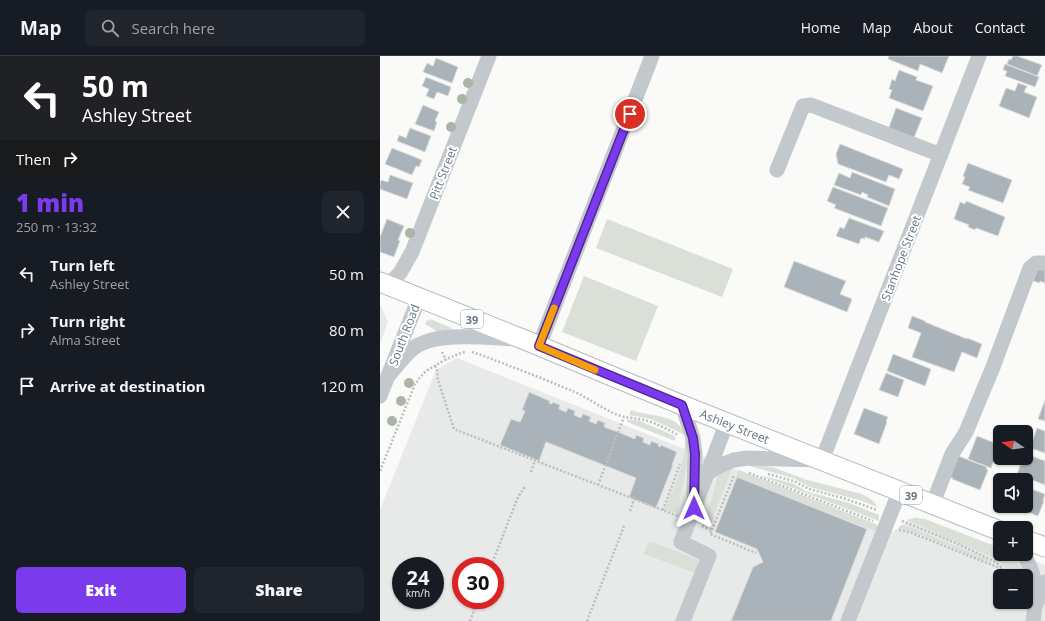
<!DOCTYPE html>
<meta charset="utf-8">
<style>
:root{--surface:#171b24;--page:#20242c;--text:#f1f3f6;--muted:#9ea1a6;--line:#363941;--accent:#7c3aed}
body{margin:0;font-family:"Open Sans",sans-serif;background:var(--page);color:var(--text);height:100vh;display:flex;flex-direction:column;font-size:15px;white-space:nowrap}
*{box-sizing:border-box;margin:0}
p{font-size:13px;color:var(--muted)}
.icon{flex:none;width:22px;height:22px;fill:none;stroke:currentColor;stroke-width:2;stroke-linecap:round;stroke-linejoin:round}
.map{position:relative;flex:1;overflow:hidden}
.details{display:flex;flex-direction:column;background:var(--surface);width:380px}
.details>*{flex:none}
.hud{background:#202124;color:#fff;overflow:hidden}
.needle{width:26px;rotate:283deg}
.buttons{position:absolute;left:613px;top:369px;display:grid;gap:8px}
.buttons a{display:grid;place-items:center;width:40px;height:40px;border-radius:6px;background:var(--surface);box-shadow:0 1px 3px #0004;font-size:20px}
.speed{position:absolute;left:12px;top:501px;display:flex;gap:8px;font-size:20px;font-weight:700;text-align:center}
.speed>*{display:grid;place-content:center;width:52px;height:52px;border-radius:50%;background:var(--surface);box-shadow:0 1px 3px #0004;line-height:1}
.speed small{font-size:10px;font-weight:400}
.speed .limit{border:6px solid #d22;background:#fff;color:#111}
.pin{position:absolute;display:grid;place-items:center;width:34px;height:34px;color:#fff;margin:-17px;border:2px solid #fff;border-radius:50%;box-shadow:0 1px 4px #0007}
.me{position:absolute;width:44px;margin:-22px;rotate:0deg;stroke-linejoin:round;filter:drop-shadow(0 0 3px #0008)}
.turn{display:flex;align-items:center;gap:14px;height:84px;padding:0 16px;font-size:18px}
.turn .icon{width:52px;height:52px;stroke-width:2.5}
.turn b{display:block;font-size:28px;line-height:34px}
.then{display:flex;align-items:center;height:38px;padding:0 16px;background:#0003;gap:8px;font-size:15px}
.round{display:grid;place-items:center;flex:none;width:42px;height:42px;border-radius:6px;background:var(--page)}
.summary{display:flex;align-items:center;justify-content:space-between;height:68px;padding:0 16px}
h1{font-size:24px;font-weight:800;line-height:30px;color:var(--accent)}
.primary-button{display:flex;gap:8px;margin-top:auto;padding:8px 16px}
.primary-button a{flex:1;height:46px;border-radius:6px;background:var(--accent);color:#fff;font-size:16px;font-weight:800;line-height:46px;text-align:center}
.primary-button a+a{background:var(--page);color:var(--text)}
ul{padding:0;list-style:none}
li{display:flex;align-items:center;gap:12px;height:56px;padding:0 16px}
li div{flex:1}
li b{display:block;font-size:15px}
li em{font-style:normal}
header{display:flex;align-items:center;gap:24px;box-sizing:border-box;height:56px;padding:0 20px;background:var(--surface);border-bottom:1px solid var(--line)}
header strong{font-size:19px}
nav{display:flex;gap:22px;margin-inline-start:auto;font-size:14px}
.search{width:280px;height:36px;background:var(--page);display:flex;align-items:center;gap:10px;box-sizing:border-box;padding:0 14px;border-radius:6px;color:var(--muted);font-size:15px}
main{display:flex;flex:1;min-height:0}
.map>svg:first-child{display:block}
</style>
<header>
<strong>Map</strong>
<div class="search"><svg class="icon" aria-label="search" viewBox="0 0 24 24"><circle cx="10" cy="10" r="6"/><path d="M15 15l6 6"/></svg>Search here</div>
<nav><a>Home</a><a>Map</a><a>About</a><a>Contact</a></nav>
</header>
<main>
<section class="details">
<div class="hud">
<div class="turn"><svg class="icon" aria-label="left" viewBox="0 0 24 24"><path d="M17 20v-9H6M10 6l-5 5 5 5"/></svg><div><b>50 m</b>Ashley Street</div></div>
<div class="then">Then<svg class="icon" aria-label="right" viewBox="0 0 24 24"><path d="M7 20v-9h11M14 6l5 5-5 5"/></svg></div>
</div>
<div class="summary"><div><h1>1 min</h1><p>250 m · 13:32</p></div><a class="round"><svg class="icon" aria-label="close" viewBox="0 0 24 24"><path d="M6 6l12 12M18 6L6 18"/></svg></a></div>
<ul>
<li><svg class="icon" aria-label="left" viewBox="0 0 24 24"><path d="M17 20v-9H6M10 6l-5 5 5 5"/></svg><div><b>Turn left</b><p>Ashley Street</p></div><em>50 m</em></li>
<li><svg class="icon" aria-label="right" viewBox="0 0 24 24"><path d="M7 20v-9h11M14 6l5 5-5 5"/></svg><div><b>Turn right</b><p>Alma Street</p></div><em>80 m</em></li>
<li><svg class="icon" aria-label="arrive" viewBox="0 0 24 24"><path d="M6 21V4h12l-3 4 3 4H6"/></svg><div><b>Arrive at destination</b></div><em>120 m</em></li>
</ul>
<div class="primary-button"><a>Exit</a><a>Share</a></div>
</section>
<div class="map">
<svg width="665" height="565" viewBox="0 0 665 565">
<rect width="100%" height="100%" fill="#fafaf8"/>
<path fill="#e8e9e9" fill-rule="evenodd" d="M0,250H1L8,266L0,288Z
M77,302L512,476L535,461L620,492V498H635L665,509V565H0V454L56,314ZM21,510H55V544H21ZM81,510H115V544H81ZM620,520H646V546H620Z"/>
<path fill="#dadfd7" d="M227,163L353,213L342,241L216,192Z
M204,220L278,250L256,305L182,276Z
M50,263L72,272V273L57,277L55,274L45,268L47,264L49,265Z
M251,354C270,361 298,357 305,379L271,363L249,359Z
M248,363L260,365L295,380V385L247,366Z
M307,384V409L300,441L298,458L285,453C293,432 306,408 305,385Z
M366,409L385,410L395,412L427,424L482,438L491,443L498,451L479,444L430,431L413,422Z
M352,412L330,471L323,468L330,449L337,422L343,415Z
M359,414L498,469L495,475L356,421Z
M379,419L412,427L418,430L425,435L469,447L499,459V465Z
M534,462L545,463L620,492V498C623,498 627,497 630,499C635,502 644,514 646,519C628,523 627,509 614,502L527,464Z
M521,469H525L569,487L604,502L615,509L609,507L537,477L518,472Z
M270,486H272L316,503L318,505L315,517L264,498L268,487Z"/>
<path fill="#aab3b9" stroke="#dcdcda" d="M509,0H569L562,17L540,8L538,15L508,3Z
M633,0H637L662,9L657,20L627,8L629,3L631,4Z
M56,2L78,11L72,27L43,16L47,7L53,10Z
M625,8L659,21L655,31L625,20L627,15L623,14Z
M519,14L537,21L536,24L553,30L543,55L509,42L512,34L509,33L512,23L515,25Z
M46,21L71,31L68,40L57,36L54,43L46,40L49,33L42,30Z
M638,27L647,30L644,36L657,41L649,62L619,50L626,32L635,35Z
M43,49L59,56L55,65L57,66L54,75L35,68Z
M516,52L542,62L533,84L508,74Z
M30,72L51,80L45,96L17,85L19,79L26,82Z
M460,88L523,113L519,123L509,119L506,126L458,108L456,98Z
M12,92L42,104L39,111L36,110L32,119L5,108Z
M588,107L632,124L623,147L588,134L590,131L582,128L585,121L583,120Z
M472,116L515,133L509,150L487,141L488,139L482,136L481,139L454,129L459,117L470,122Z
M10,119L33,127L27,143L0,133V128L1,124L8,126Z
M453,131L508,152L501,170L454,152L456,149L447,145Z
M586,145L625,161L618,180L596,172L595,174L588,171L589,169L574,163L580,146L585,148Z
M469,162L504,175L499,186L485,181V183L481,182L479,188L456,180L460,171L464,173Z
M7,163L24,170L18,184L20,185L14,201L0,196V181Z
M414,205L466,225L460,238L472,243L467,256L404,231Z
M659,209L665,212V227L660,225V227L653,225Z
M532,260L545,265V266L587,283V282L602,288L597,302L582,296L574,316L532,301L541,277L528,272Z
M513,298L551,313L545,330L507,315Z
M506,317L524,324L518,341L499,334Z
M149,336L170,345L169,347L172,348L173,346L180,349L179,353L186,356L188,352L195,355L194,359L201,362L203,358L211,361L209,365L216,368L218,364L225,367L224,371L238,376L255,383L256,379L264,382L263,386L270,389L271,385L279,388L278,390L280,391L281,389L297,396L292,409H293L276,452L249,441L256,422L166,386L159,405L120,389L131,363L140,366L145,355L142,354Z
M665,344V365L658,363Z
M484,352L508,361L506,365L507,366L499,388L474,378Z
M657,372L665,375V397L650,392Z
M597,380L620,389L619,391H620V402H622L621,404L615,402L611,412L588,403Z
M646,398L665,405V429L637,418L643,402H646Z
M578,400L607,411L606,413L608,414L600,434L572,423L573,422L570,421Z
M357,421L487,473L451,565H351L373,511L383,506L377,493L335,476Z
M646,431L665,438L663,445H664L658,460L632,450H646Z"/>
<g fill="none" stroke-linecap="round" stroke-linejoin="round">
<g stroke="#b5babe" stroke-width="21">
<g id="major">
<path id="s1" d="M0,226L145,284L217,314L302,349L620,475"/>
<path d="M646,484L665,491"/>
</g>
</g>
<path stroke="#bbbfc2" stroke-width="2.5" stroke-dasharray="2 2" stroke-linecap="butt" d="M62,296L66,304
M92,296L104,300C135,312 167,324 197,337C211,344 223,353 238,359C246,362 255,362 264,364C276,367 287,373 298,379
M55,310L57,313L58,324L74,373L298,460
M0,415L35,328C38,324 41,320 45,316C53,310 75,298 85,296
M151,416L155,404
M369,417L493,465
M388,418L414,425L429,433L463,442L497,454
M218,429L244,361
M283,454L300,408
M250,455L254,443
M522,465L576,487L613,505C620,508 624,516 631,520
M322,470L332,474L330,478L376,497
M332,474L354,419
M519,474L532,477L622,513
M111,510L138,441L145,431
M90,565L98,544
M207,565L241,478L244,470"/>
<path stroke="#c3c8cc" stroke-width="15" d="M397,114L423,50L431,49L561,99
M8,229L20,217L32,196L109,0
M159,290L272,0
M9,319C17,310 25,298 35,291C59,275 108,282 136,283
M0,340L39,242
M302,349L313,382L315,398L314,439
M326,418L341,409L354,404L368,402L442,404L599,0
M553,447L572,398L586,376L613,311L650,212L656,207H665
M643,498C656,518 655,528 655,551
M303,565L329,500L301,486L347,366
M468,565L520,434
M653,565L655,551L665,526"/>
<use href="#major" stroke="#fff" stroke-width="19"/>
</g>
<g fill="#aab4a7">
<circle cx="88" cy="27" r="5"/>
<circle cx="82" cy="43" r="5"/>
<circle cx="71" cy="71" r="5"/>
<circle cx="30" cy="177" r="5"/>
<circle cx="29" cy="327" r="5"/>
<circle cx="21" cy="345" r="5"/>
<circle cx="12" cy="365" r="5"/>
</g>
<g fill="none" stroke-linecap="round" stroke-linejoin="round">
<g stroke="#51269a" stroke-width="10">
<path id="route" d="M250,58L159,290L217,314L302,349L313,382L315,398L314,452"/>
</g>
<use href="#route" stroke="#7c3aed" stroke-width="7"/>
<path stroke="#f59e0b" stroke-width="7" d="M174,252L159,290L215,314"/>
</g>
<g text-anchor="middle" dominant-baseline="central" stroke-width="4" stroke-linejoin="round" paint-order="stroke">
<g fill="#fff" stroke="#939fa8" stroke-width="1">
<rect x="81" y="254" width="22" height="18" rx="3"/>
<rect x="520" y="430" width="22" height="18" rx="3"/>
</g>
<g font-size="11" font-weight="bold" fill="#657683">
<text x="92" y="263">39</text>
<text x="531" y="439">39</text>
</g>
<g font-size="12" fill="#657683" stroke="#fff">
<text transform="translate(63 117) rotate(-69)">Pitt Street</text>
<text transform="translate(521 202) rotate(-69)">Stanhope Street</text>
<text transform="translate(24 279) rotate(-69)">South Road</text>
<text stroke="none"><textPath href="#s1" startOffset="383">Ashley Street</textPath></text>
</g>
</g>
</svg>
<div class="buttons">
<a><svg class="needle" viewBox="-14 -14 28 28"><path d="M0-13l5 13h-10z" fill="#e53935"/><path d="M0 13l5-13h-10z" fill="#9ea1a6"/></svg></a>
<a><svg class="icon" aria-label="sound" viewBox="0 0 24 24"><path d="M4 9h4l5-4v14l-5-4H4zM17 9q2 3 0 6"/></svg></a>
<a>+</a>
<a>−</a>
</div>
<div class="speed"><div>24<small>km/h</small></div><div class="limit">30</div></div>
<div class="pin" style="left:250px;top:58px;background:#d93025"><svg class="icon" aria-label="arrive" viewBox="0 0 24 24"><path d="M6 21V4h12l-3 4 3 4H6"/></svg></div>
<svg class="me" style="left:314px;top:452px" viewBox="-20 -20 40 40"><path d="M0-17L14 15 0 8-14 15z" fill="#7c3aed" stroke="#fff" stroke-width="4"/></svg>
</div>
</main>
